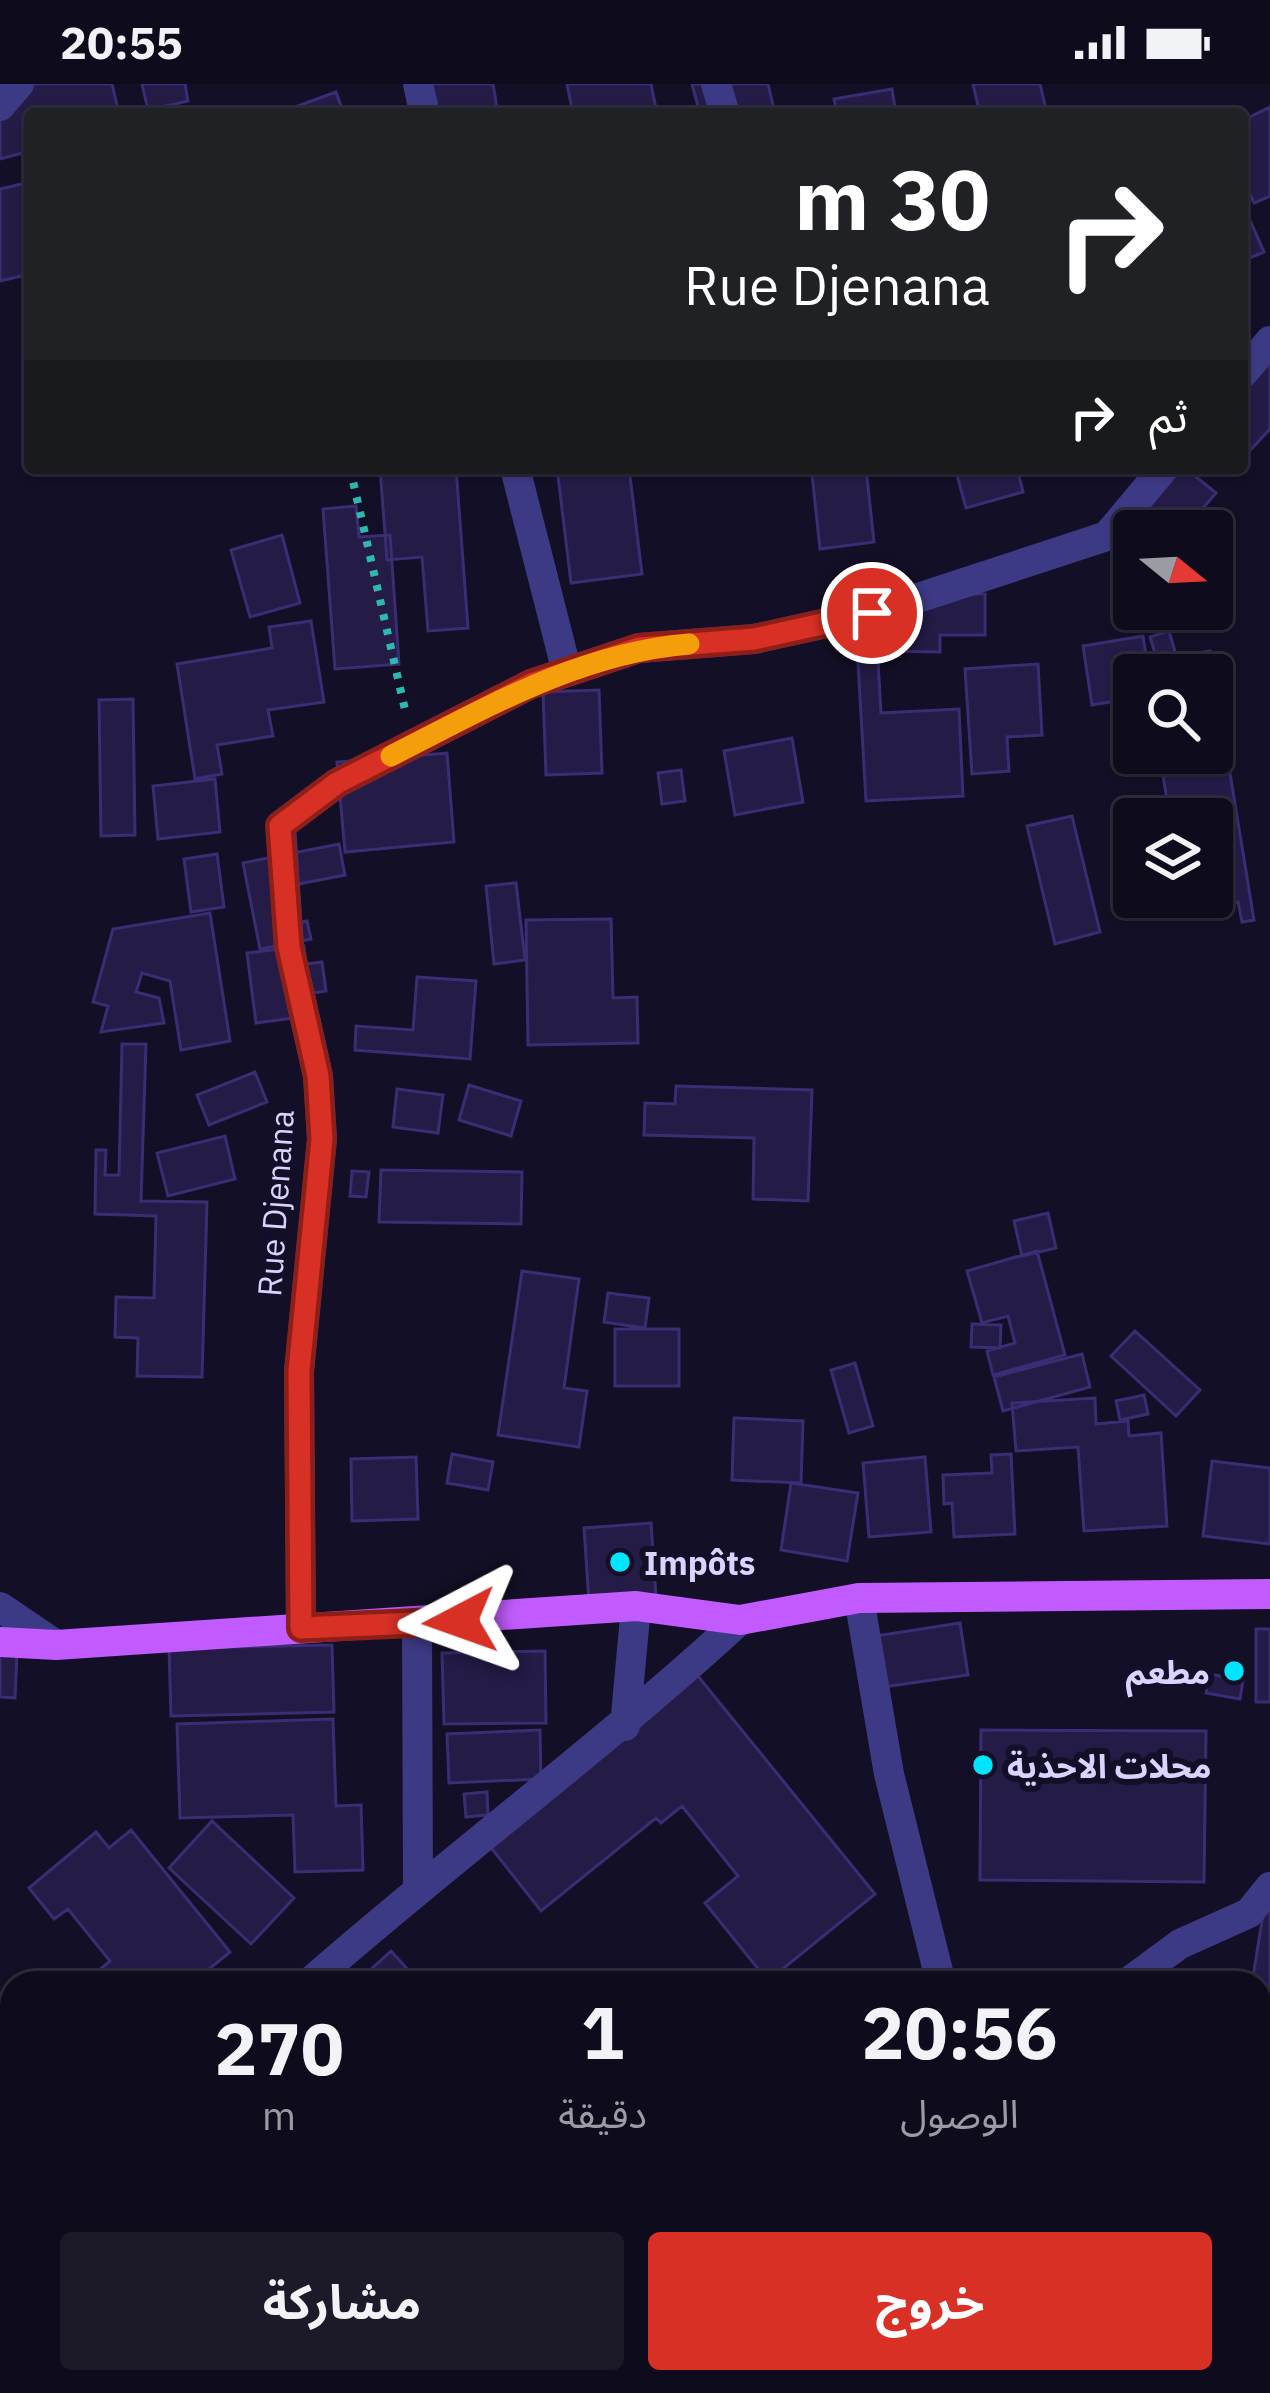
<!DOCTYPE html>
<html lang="ar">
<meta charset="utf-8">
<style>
:root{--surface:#0e0b1c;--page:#1c1929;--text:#f1f3f6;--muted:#9b9ba3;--line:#2e2b3b;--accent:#d93025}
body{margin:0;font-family:"IBM Plex Sans","Noto Sans Arabic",sans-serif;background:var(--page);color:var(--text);direction:rtl;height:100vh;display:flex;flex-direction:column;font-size:45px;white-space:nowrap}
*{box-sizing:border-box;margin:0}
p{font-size:39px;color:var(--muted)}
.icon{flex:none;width:66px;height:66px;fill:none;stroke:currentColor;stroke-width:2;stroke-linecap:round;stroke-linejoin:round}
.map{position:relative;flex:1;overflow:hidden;direction:ltr}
.panel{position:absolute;left:0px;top:1887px;width:1272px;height:423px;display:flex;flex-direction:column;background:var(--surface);border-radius:36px 36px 0 0;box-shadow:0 3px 9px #0004,0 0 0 3px var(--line);direction:rtl}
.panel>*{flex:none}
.hud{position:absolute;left:24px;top:24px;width:1224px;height:366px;border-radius:12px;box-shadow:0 3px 9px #0004,0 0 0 3px var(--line);direction:rtl;background:#202124;color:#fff;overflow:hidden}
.needle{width:78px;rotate:108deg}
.tools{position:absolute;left:1113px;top:426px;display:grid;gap:24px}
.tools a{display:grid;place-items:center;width:120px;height:120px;border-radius:12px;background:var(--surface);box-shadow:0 3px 9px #0004,0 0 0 3px var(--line);font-size:60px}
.pin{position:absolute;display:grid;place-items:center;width:102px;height:102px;color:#fff;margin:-51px;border:6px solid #fff;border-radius:50%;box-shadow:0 3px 12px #0007}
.me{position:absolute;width:132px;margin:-66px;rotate:266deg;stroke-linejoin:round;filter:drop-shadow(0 0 9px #0008)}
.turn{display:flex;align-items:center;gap:42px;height:252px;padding:0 60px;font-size:54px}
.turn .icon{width:156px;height:156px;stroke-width:2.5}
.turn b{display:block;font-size:84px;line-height:102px}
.then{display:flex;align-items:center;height:114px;padding:0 60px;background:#0003;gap:24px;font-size:45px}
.eta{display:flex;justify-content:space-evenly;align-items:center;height:204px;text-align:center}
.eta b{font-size:72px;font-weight:700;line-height:84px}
.button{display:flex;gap:24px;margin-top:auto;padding:24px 60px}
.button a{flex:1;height:138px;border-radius:12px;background:var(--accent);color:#fff;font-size:48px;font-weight:700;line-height:138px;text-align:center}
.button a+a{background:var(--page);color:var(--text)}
.status{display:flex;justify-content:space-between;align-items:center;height:84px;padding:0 60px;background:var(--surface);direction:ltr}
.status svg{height:33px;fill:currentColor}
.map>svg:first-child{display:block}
</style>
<div class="status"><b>20:55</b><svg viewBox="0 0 49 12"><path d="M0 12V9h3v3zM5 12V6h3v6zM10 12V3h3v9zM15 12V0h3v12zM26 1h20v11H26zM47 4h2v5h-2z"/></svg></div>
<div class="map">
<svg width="1270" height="2309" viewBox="0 0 1270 2309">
<rect width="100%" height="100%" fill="#130f26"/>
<path fill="#241b47" stroke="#3b2d73" stroke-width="3" d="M0,0H112L119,30H30V67L0,75Z
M142,0H185L188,17L148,26Z
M405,0H493L498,30H410Z
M567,0H651L657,30H573Z
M692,0H768L775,30H700Z
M973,0H1040L1047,30H980Z
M892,5L896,30H837L834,15Z
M336,8L344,30H276Z
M1270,23V112L1254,119L1242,93V37Z
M30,98V190L0,197V105Z
M1242,118L1264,168L1242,177Z
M1270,279V345L1242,375V309Z
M380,384H456L468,544L428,547L422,473L387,476Z
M557,384H629L642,490L571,499Z
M866,384L874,458L820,465L812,390Z
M955,384H1017L1023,408L966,424Z
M1164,384H1185L1216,409L1183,447H1136L1121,434Z
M356,422L359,453L390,451L399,580L335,585L323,425Z
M282,451L300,519L250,533L231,466Z
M877,510H985V551H940V568L877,567Z
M311,537L324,618L268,626L273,652L217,661L222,690L195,695L177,580L272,564L269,543Z
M1169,547L1176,571L1157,576L1150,553Z
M1143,552L1147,578L1210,567L1254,836L1242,838L1238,818L1198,825L1196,813H1212V735H1170L1162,685L1151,687L1148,669H1212V591H1134V614L1092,621L1083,562Z
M877,560L881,629L959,625L963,712L866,717L857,561Z
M1038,580L1042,651L1007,653L1009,687L972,690L965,585Z
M599,606L602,689L546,691L543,608Z
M133,615L135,751L101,752L99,616Z
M792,654L803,718L735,731L724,667Z
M447,669L454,758L345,768L337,678Z
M681,686L685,717L662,720L658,689Z
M215,695L220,748L158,755L153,702Z
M1072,732L1100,848L1055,860L1027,742Z
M339,760L345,791L278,804L285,841L307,837L311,855L260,865L243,779Z
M217,770L224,823L191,828L184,775Z
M516,799L525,876L494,880L486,802Z
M210,829L230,957L181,966L170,897L142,889L136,908L159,914L164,939L101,948L108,922L93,918L113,845Z
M611,835L613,914L637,913L638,959L528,961L526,836Z
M304,862L306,880L322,878L326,907L306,910L309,932L256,939L247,869Z
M417,893L476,897L470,975L355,966L356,942L413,946Z
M122,960H146L141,1117L207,1118L202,1293L137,1292L138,1254L115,1253L116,1213L154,1214L156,1132L95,1130L96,1066H106L105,1091H119Z
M255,988L267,1018L209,1041L197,1011Z
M469,1001L521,1017L511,1052L459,1036Z
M676,1002L812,1006L808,1117L753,1115L754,1054L644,1051L645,1019L675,1020Z
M397,1005L443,1011L438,1049L393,1043Z
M225,1052L235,1095L168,1112L157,1069Z
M381,1086L522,1088L521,1140L379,1138Z
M352,1087L369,1088L366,1113L350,1112Z
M1048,1129L1056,1164L1022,1172L1014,1137Z
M1037,1167L1065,1271L993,1291L987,1267L1015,1259L1008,1232L982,1239L967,1187Z
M522,1187L579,1195L564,1304L587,1307L579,1363L498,1351Z
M608,1209L649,1214L645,1244L604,1238Z
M972,1240L1001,1241L1000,1264L971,1263Z
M615,1245H679V1302H615Z
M1135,1247L1200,1306L1176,1332L1111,1272Z
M1082,1270L1090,1303L1003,1327L994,1293Z
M855,1279L873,1342L849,1349L831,1286Z
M1144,1311L1148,1330L1120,1336L1116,1317Z
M1095,1314L1096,1340L1128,1337L1129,1352L1161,1349L1167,1442L1084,1447L1078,1363L1016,1367L1012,1319Z
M734,1334L803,1337L801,1399L732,1396Z
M452,1370L493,1378L488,1406L447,1399Z
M1011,1370L1015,1450L954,1453L952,1419L944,1420L943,1391L992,1389L991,1371Z
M416,1373L418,1435L352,1437L351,1375Z
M925,1373L931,1448L869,1453L863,1379Z
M1212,1377L1270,1384V1460L1203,1452Z
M791,1399L858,1409L847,1477L781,1466Z
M651,1439L656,1513L589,1518L584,1444Z
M960,1539L968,1591L883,1603L876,1552Z
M1256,1545H1270V1618H1256Z
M332,1561L334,1628L171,1632L169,1564Z
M545,1567L546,1639L444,1640L442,1569Z
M0,1568L17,1569L15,1614L0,1613Z
M693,1586L875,1810L768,1897L705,1819L738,1792L682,1722L661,1739L656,1734L541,1827L485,1756Z
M1209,1590L1243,1596L1240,1615L1206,1609Z
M333,1635L336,1722L361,1721L363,1786L295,1788L293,1731L180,1734L177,1640Z
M540,1646L541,1695L449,1699L447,1650Z
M981,1646L1206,1647L1204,1798L980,1796Z
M487,1708L488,1731L466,1733L464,1710Z
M212,1737L294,1814L251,1860L169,1784Z
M131,1746L230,1868L192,1899H84L110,1877L68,1825L54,1835L29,1804L96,1748L109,1764Z
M1268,1800H1270V1991L1260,1990V1899H1252Z
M391,1867L420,1899H356Z
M0,2046L12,2056V2072L0,2087Z
M91,2298H140L130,2309H103Z
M239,2298H330L332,2300L322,2309H249Z
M373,2298H403L413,2309H362Z
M440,2298H509L498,2309H450Z
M547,2298H606L593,2309H540Z
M690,2298H770L783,2309H680Z"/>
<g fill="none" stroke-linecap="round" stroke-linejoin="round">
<path stroke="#2fb8b0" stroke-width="8" stroke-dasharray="6 9" stroke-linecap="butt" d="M350,384L406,630"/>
<path stroke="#3d3a85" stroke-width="30" d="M418,0L425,30
M716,0L725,30
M0,22L19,0
M1242,290L1270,257
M515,384L567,588
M859,1514L889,1690L941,1899
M0,1523L56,1561
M417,1541L418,1804
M301,1544L299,1287L322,1055L318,992L289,863L281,741L337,699L531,600L639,564L754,555L872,529L1107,452L1164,384
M625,1642L636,1522
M309,1899C450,1775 601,1664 740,1536
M1127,1899L1180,1860L1249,1829L1270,1803
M0,2235L12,2209
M685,2309L696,2298"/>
<path stroke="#c25bff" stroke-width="30" d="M0,1558L56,1561L636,1522L740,1536L859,1514L1270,1510"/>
</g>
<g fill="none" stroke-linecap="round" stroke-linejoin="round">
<g stroke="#8d1f18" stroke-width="30">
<path id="route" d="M460,1537L301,1544L299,1287L322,1055L318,992L289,863L280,742L337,699L531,600L639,564L754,555L872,529"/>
</g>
<use href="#route" stroke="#d93025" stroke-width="21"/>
<path stroke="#f59e0b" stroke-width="21" d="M391,672C487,623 580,569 689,560"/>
</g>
<g fill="#00e5ff" stroke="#130f26" stroke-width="4.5">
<circle cx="620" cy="1478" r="12"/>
<circle cx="1234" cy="1587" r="12"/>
<circle cx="983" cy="1681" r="12"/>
</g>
<g text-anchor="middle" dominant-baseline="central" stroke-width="12" stroke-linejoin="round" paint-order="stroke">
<g font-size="33" fill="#d9d4ff" stroke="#130f26">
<text transform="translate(275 1119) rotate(-86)">Rue Djenana</text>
</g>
<g font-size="33" font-weight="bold" fill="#d9d4ff" stroke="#130f26" text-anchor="start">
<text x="644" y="1478">Impôts</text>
<text x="1210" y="1587" text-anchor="end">مطعم</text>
<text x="1007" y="1681">محلات الاحذية</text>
</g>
</g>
</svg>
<div class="tools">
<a><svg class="needle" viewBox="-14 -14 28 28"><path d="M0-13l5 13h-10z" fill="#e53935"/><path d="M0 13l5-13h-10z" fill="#9b9ba3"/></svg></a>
<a><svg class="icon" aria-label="search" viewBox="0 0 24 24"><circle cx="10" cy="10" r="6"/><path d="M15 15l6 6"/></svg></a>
<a><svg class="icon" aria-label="layers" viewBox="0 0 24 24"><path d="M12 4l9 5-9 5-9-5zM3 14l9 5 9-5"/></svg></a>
</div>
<div class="pin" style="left:872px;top:529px;background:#d93025"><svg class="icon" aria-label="arrive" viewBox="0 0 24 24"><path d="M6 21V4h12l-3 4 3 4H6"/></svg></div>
<svg class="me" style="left:460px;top:1537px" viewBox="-20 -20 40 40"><path d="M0-17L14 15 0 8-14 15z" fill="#d93025" stroke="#fff" stroke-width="4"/></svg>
<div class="hud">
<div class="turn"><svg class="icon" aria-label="right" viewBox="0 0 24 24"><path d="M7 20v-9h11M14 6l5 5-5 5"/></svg><div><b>30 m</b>Rue Djenana</div></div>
<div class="then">ثم<svg class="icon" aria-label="right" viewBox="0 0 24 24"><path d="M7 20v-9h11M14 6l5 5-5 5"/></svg></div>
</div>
<section class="panel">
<div class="eta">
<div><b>20:56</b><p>الوصول</p></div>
<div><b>1</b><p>دقيقة</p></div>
<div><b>270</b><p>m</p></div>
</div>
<div class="button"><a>خروج</a><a>مشاركة</a></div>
</section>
</div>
